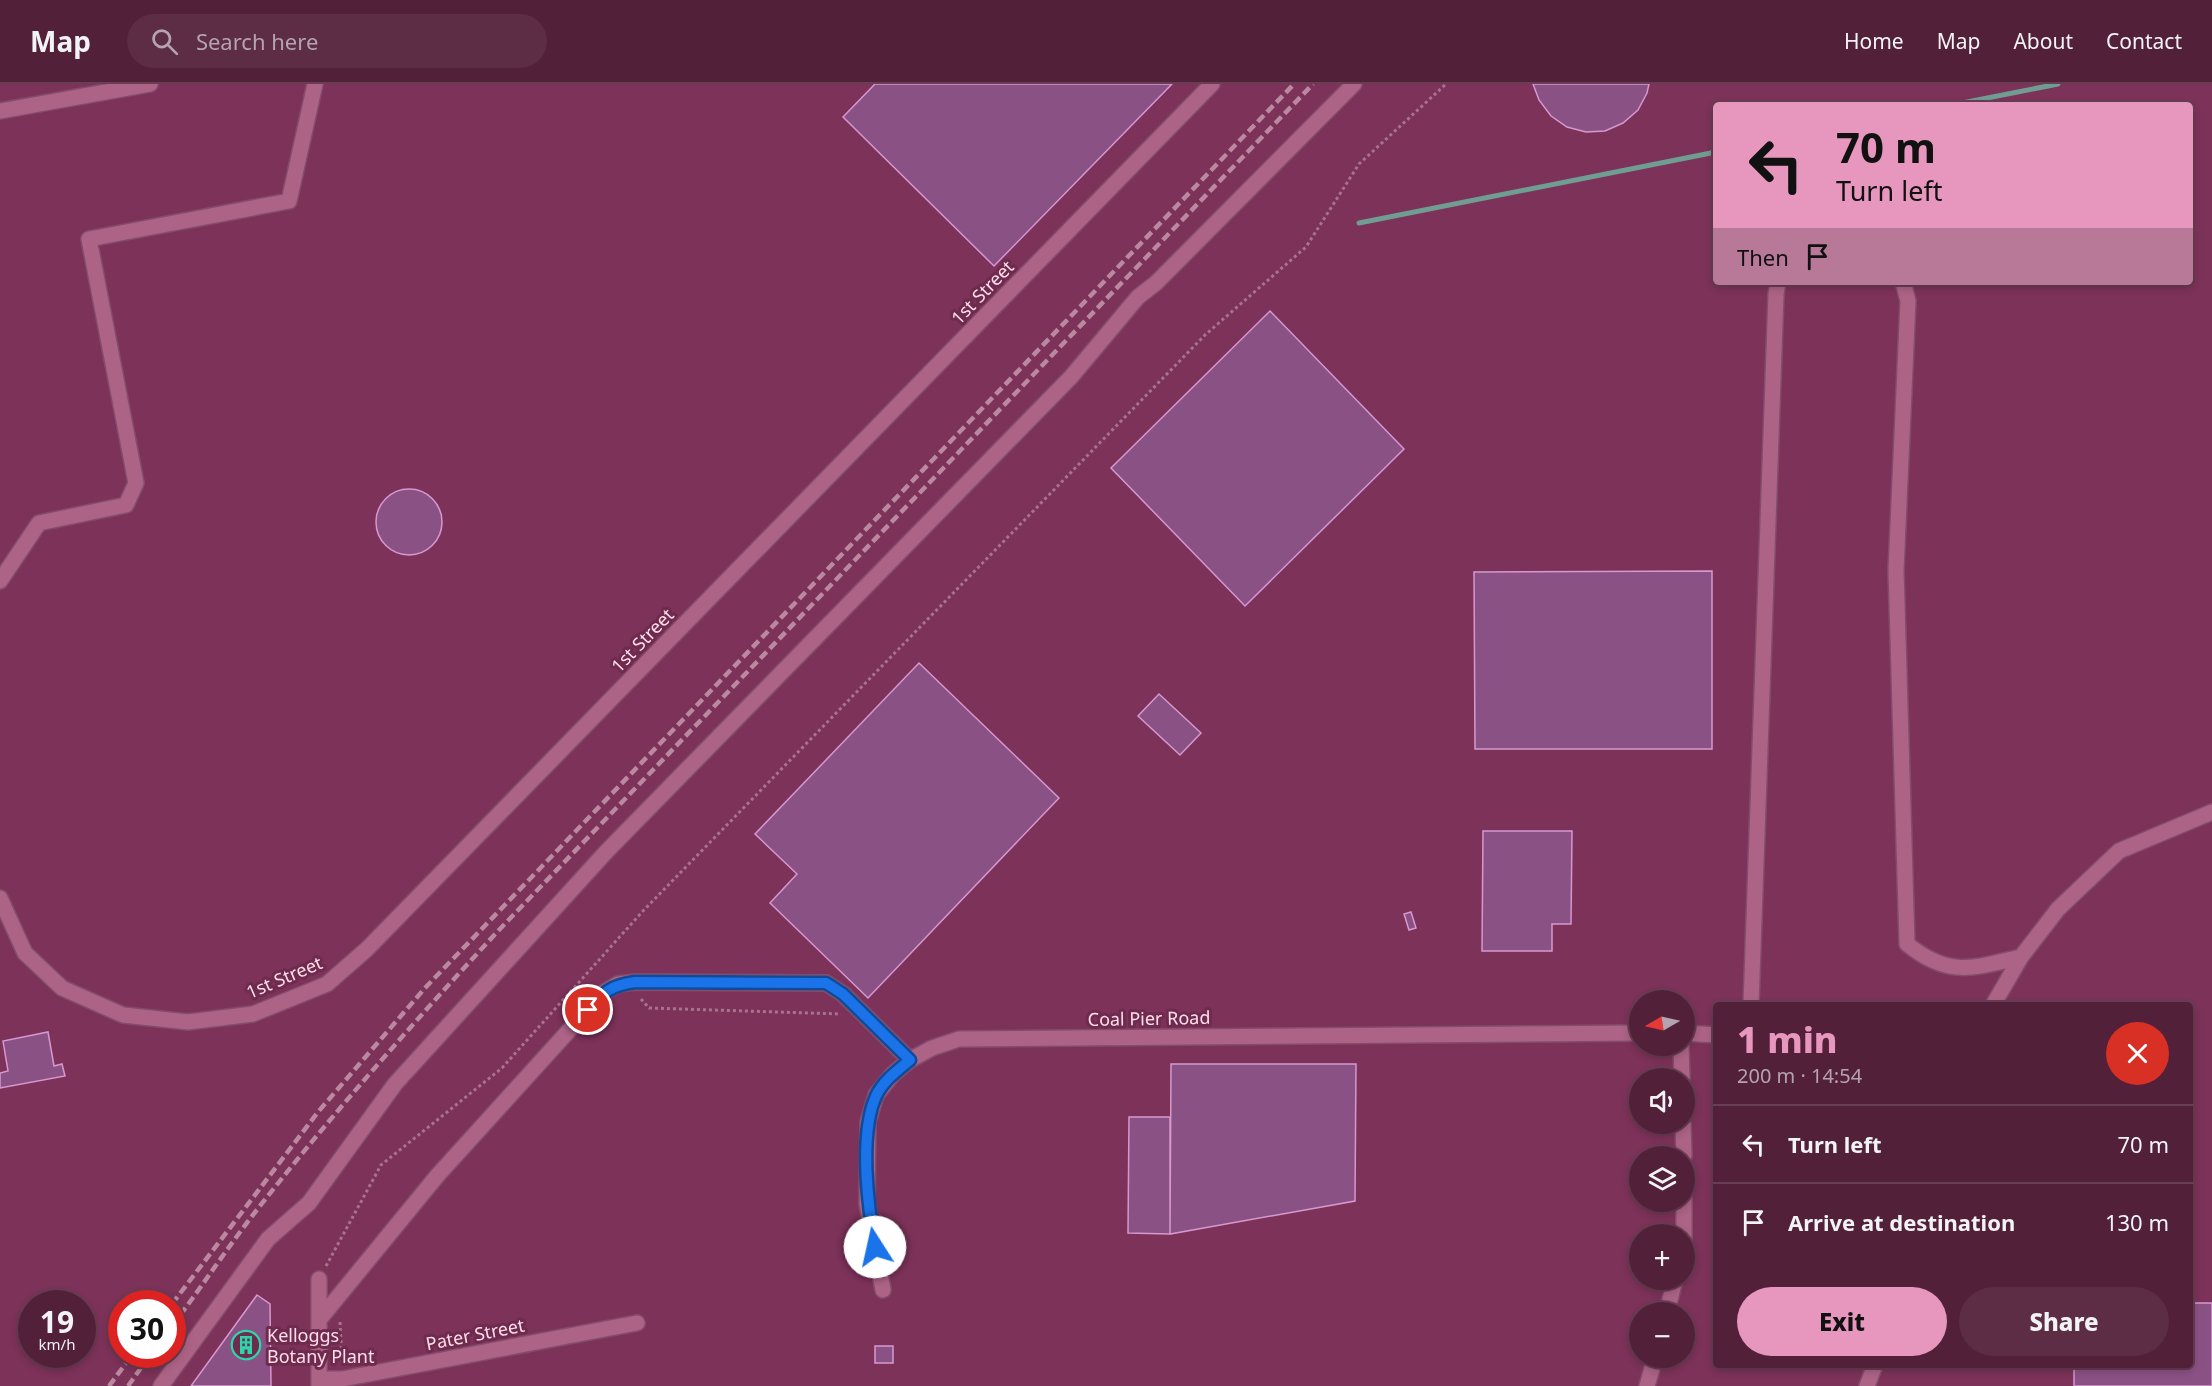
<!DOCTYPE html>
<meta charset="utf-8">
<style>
:root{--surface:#53203a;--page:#5c2d45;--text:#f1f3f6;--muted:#b5a3af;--line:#693e54;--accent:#e797bd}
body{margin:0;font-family:"Noto Sans",sans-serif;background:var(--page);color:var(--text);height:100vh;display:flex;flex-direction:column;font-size:22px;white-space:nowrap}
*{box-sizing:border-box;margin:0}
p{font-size:20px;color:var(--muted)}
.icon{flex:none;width:33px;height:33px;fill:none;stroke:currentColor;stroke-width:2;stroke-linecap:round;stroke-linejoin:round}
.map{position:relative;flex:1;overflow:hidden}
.sheet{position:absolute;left:1713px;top:918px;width:480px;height:366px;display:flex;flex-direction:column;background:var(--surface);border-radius:6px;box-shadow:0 3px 9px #0003,0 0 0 2px var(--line)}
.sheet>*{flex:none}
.top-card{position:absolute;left:1713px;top:18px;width:480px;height:183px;border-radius:6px;box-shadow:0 3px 9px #0003,0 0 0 2px var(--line);background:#e797bd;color:#111;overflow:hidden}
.needle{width:39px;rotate:261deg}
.tools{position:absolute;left:1629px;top:906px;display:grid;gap:12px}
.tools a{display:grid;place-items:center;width:66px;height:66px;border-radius:50%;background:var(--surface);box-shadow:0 3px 9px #0003,0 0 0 2px var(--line);font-size:30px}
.speed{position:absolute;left:18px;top:1206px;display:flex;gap:12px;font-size:30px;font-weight:700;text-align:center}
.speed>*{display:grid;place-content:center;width:78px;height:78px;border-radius:50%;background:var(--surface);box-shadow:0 3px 9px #0003,0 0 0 2px var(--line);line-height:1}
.speed small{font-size:15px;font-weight:400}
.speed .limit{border:9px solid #d22;background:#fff;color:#111}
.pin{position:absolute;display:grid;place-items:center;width:51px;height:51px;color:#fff;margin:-26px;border:3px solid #fff;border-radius:50%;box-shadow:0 2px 6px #0007}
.me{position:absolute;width:66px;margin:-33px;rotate:350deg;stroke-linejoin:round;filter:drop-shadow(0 0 4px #0008)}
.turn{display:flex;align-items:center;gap:21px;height:126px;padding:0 24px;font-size:27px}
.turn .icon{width:78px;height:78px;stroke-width:2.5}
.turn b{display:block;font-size:42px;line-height:51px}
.then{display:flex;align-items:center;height:57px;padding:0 24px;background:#0003;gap:12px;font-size:22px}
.round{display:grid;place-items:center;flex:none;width:63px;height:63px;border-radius:32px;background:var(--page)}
.summary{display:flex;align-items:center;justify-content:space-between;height:102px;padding:0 24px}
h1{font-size:36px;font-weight:800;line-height:45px;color:var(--accent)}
.action{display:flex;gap:12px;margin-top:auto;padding:12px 24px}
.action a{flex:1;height:69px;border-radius:36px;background:var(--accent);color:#111;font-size:24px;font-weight:800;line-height:69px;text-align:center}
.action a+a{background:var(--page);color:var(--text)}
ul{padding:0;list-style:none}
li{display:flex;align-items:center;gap:18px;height:78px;padding:0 24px;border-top:2px solid var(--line)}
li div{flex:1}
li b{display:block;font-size:22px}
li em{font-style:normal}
header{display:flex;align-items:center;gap:36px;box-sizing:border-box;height:84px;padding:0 30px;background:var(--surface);border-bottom:2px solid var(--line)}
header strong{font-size:28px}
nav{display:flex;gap:33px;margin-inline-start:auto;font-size:21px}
.search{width:420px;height:54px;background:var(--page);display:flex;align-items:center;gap:15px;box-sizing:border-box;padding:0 21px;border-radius:33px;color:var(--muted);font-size:22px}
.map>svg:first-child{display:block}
</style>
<header>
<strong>Map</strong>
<div class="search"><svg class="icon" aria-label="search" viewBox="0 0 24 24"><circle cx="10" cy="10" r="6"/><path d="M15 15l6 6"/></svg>Search here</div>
<nav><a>Home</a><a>Map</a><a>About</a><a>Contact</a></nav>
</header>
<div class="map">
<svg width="2212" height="1302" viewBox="0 0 2212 1302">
<rect width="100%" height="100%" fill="#6f2b4e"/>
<path fill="#7d3259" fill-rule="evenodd" d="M0,0H2212V1302H0ZM1716,21H2190V198H1716ZM1640,916H1684V962H1640ZM1716,921H2190V1281H1716ZM1640,994H1684V1040H1640ZM1640,1072H1684V1118H1640ZM1640,1150H1684V1196H1640ZM32,1220H82V1270H32ZM122,1220H172V1270H122ZM1640,1228H1684V1274H1640Z"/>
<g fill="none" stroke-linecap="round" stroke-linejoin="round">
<path stroke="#709d91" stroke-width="5" d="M1952,21L2058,0
M1359,139L1716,68"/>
</g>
<path fill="#8a5185" stroke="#d698cf" stroke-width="1.5" d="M875,0H1172L994,182L843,33Z
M1533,0H1649L1647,9L1638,26L1623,39L1605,47L1586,48L1567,43L1551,32L1539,16Z
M1270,227L1404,365L1245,522L1111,384Z
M376 438a33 33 0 1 1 66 0a33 33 0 1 1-66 0Z
M1712,487V665H1475L1474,488Z
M919,579L1059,714L868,914L770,819L797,790L755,750Z
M1159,610L1201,649L1180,671L1138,632Z
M1483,747H1572L1571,840H1552V867H1482Z
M1411,828L1416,844L1409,846L1404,830Z
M48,948L54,982L62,980L65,992L0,1004V989L8,987L3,957Z
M1171,980H1356L1355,1117L1170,1150Z
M1129,1033H1170V1150L1128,1149Z
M257,1211L270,1220L271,1302H191Z
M2190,1219H2212V1302H2074V1281H2190Z
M875,1262H893V1279H875Z"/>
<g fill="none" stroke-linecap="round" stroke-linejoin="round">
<g stroke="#844c6b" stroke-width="18">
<path id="minor" d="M0,27L150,0
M1903,198L1908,217L1896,486L1907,860C1949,894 1973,884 2021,873
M0,497L39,439L126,421L136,399L89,155L289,117L315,0
M0,814L25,869L62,904L123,931L188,938L253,930L327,900L367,865L1212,0
M1751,921L1776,210L1778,198
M1993,921L2021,873L2058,825L2119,767L2212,728
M1684,949L1716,951
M1681,962L1682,994
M1683,1040L1684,1072
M1684,1101V1160
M319,1195V1302
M883,1206L867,1120L868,1038L876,1011L893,990L910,976L932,964L959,955L1640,949
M1667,1228L1675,1196
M319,1236L437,1092L603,909L618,900L635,898L826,899L843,910L910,976
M319,1295H342L637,1239
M161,1302L268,1155L309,1119L395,1000L606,768L1071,293L1138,213L1156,199L1354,0
M1647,1302L1655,1274
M1867,1302L1875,1281"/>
</g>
<path stroke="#a9738d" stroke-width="3" stroke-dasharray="3 3" stroke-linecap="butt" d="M641,915L649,924L841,930
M326,1182L381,1081L502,984L642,828L1205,251L1306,163L1359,80L1446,0
M340,1238L342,1279"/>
<use href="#minor" stroke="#ac6386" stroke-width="15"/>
<path stroke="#ba88a0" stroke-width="4.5" stroke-dasharray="9 4.5" stroke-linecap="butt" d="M172,1220L318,1028L425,904L1294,0
M172,1242C201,1204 227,1164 256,1127C332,1030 414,938 498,847L1313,0
M109,1302L133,1270
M128,1302L151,1270"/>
</g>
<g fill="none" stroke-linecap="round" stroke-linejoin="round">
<g stroke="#114b97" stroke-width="15">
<path id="route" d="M588,926C604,908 611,901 635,898L826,899L843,910L910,976C898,986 883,997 876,1012C859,1050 868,1122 875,1163"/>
</g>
<use href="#route" stroke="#1a73e8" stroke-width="10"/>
</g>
<defs>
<g id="building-ring" transform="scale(1.5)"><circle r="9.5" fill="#6f2b4e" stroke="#2ed4aa" stroke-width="1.5"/><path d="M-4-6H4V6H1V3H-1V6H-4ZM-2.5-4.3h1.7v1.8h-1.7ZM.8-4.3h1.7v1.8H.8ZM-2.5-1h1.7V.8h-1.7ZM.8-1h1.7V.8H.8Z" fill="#2ed4aa"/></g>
</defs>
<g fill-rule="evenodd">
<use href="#building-ring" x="246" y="1261"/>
</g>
<g text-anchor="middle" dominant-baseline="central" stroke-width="6" stroke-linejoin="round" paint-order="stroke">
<g font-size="18" fill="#ffddeb" stroke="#6f2b4e">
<text transform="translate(982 208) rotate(-46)">1st Street</text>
<text transform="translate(642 556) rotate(-46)">1st Street</text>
<text transform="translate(284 893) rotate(-23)">1st Street</text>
<text transform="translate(1149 934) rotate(-1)">Coal Pier Road</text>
<text transform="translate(475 1250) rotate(-11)">Pater Street</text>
</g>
<g font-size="18" fill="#ffddeb" stroke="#6f2b4e" text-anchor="start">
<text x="267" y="1251">Kelloggs<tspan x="267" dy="21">Botany Plant</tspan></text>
</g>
</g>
</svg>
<div class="tools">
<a><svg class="needle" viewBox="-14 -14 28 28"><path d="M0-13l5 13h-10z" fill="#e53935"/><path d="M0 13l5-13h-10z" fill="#b5a3af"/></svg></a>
<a><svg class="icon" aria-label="sound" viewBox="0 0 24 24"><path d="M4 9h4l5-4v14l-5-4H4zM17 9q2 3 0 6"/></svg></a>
<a><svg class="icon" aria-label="layers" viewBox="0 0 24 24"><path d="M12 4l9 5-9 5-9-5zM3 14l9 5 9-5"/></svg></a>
<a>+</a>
<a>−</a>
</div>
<div class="speed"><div>19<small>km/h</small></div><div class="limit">30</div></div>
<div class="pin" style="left:588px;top:926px;background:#d93025"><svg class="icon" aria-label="arrive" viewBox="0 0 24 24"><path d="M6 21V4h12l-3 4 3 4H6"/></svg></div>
<svg class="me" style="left:875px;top:1163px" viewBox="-20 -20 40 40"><circle r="19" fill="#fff"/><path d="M0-13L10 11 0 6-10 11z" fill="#1a73e8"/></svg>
<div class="top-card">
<div class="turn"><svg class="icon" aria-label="left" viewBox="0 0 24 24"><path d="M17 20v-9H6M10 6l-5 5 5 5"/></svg><div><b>70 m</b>Turn left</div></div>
<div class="then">Then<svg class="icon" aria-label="arrive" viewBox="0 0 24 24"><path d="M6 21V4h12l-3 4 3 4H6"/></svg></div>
</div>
<section class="sheet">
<div class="summary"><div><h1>1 min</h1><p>200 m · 14:54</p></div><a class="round" style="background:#d93025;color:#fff"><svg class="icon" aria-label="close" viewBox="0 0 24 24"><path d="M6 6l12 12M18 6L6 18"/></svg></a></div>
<ul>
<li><svg class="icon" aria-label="left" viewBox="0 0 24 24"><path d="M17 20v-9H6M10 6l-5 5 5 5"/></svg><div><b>Turn left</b></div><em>70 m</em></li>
<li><svg class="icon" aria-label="arrive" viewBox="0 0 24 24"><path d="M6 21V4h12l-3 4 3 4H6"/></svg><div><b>Arrive at destination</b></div><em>130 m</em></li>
</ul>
<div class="action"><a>Exit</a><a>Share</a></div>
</section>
</div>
